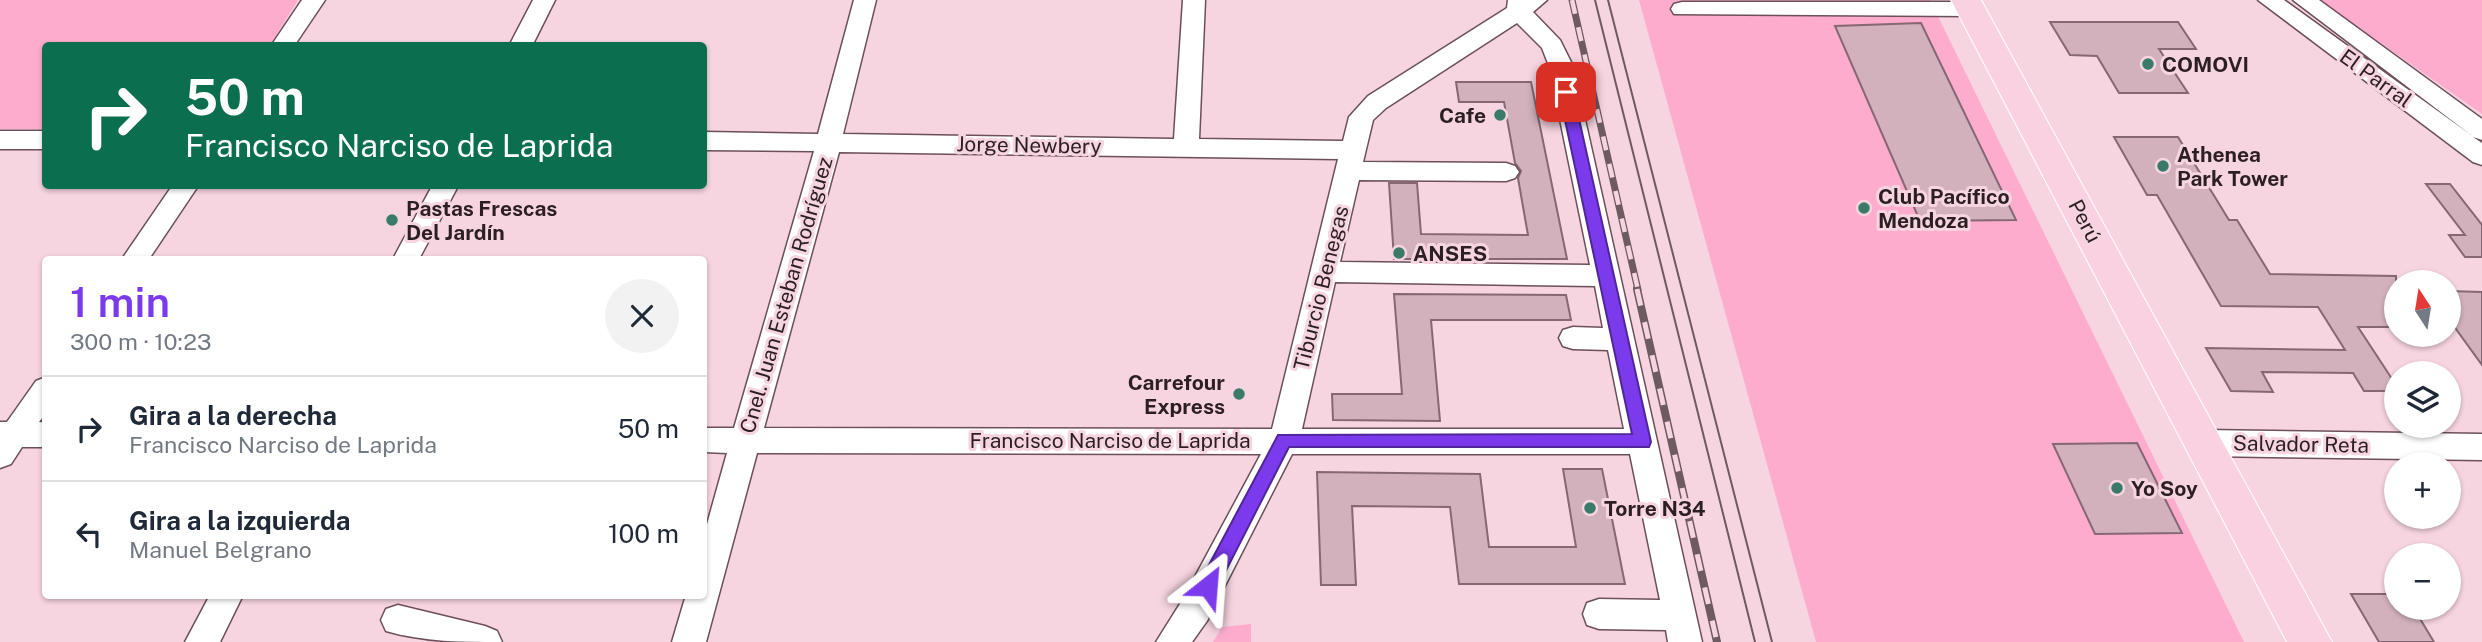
<!DOCTYPE html>
<html lang="es">
<meta charset="utf-8">
<style>
:root{--surface:#fff;--page:#f2f2f3;--text:#1f2937;--muted:#747a83;--line:#e0e1e3;--accent:#7c3aed}
body{margin:0;font-family:"Public Sans",sans-serif;background:var(--page);color:var(--text);height:100vh;display:flex;flex-direction:column;font-size:26px;white-space:nowrap}
*{box-sizing:border-box;margin:0}
p{font-size:23px;color:var(--muted)}
.icon{flex:none;width:38px;height:38px;fill:none;stroke:currentColor;stroke-width:2;stroke-linecap:round;stroke-linejoin:round}
.map{position:relative;flex:1;overflow:hidden}
.sheet{position:absolute;left:42px;top:256px;width:665px;height:343px;display:flex;flex-direction:column;background:var(--surface);border-radius:7px;box-shadow:0 2px 5px #0004}
.sheet>*{flex:none}
.top-card{position:absolute;left:42px;top:42px;width:665px;height:147px;border-radius:7px;box-shadow:0 2px 5px #0004;background:#0b6e4f;color:#fff;overflow:hidden}
.needle{width:46px;rotate:348deg}
.fabs{position:absolute;left:2384px;top:270px;display:grid;gap:14px}
.fabs a{display:grid;place-items:center;width:77px;height:77px;border-radius:50%;background:var(--surface);box-shadow:0 2px 5px #0004;font-size:35px}
.pin{position:absolute;display:grid;place-items:center;width:60px;height:60px;color:#fff;margin:-30px;border-radius:14px;box-shadow:0 4px 10px #0006}
.me{position:absolute;width:77px;margin:-38px;rotate:28deg;stroke-linejoin:round;filter:drop-shadow(0 0 5px #0008)}
.turn{display:flex;align-items:center;gap:24px;height:147px;padding:0 28px;font-size:32px}
.turn .icon{width:91px;height:91px;stroke-width:2.5}
.turn b{display:block;font-size:49px;line-height:60px}
.round{display:grid;place-items:center;flex:none;width:74px;height:74px;border-radius:37px;background:var(--page)}
.summary{display:flex;align-items:center;justify-content:space-between;height:119px;padding:0 28px}
h1{font-size:42px;font-weight:600;line-height:52px;color:var(--accent)}
ul{padding:0;list-style:none}
li{display:flex;align-items:center;gap:21px;height:105px;padding:0 28px;border-top:2px solid var(--line)}
li div{flex:1}
li b{display:block;font-size:26px}
li em{font-style:normal}
.map>svg:first-child{display:block}
</style>
<div class="map">
<svg width="2482" height="642" viewBox="0 0 2482 642">
<rect width="100%" height="100%" fill="#f6d4e0"/>
<path fill="#feaccd" d="M0,0H298L270,45L46,46L45,129H0Z
M1639,0H1930L2244,642H1816Z
M2319,0H2482V114Z
M1251,624V642H1213L1222,627Z"/>
<path fill="#d2b1bd" stroke="#856873" stroke-width="2" d="M2050,22H2178L2196,49H2159L2188,93H2119L2097,56L2070,55Z
M1921,23L2016,220L1920,221L1835,26Z
M1456,82H1531L1567,259H1394L1389,183H1417L1421,234L1528,235L1518,178L1521,171L1515,163L1504,102H1459Z
M2114,137H2178L2229,220H2237L2270,274L2396,276V327H2358L2396,385V391H2364L2353,373L2262,372L2273,392L2231,391L2206,348L2345,350L2318,307L2221,306L2157,195H2147Z
M2426,184H2450L2482,225V257H2465L2449,235H2465Z
M2448,291L2482,292V365L2448,318Z
M1394,294L1566,295L1571,320H1431L1440,421L1333,420L1332,394H1402Z
M2137,443L2182,533L2095,534L2053,444Z
M1563,469H1602L1625,584H1459L1450,507L1352,506L1356,585H1321L1317,472L1480,474L1489,547H1576Z
M2351,594H2396V607H2413L2434,642H2379Z"/>
<g fill="none" stroke-linecap="round" stroke-linejoin="round">
<g stroke="#6b4f5a" stroke-width="3">
<path id="minor" d="M302,0H325L294,46H271Z
M533,0H555L532,46H509Z
M854,0H876L843,134L1174,139L1183,0H1205L1199,139L1343,141L1349,117L1368,96L1507,8L1508,0H1547L1533,12L1560,40L1573,66L1702,642H1668L1666,630L1599,629L1587,625L1583,614L1587,603L1599,599L1660,600L1630,454H1292L1207,621L1192,642H1156L1183,599L1261,454L757,453L706,642H672L686,595H704V535L727,453L704,452V428H734L814,151L704,150V132L818,134ZM1517,23L1542,48L1549,66L1590,265L1340,262L1359,180L1506,181L1515,178L1519,172L1515,166L1506,163L1363,162L1373,120L1386,108ZM839,152L1338,159L1272,429L764,428ZM1335,282L1595,286L1603,328L1573,327L1563,330L1559,338L1563,346L1573,349L1608,350L1624,429H1302Z
M2258,0H2284L2471,135L2293,0H2319L2482,119V140L2473,137L2482,143V165L2473,162Z
M1682,2H1970L1978,4L1981,9L1978,14L1970,16L1674,14L1671,9L1674,4Z
M0,131H46V149H0Z
M172,186H198L149,259H122Z
M432,186H458L419,259H393Z
M46,377V413L39,422L46,423V447H22L11,464L0,468V422H7L36,381Z
M2205,430L2482,434V460L2205,456L2194,452L2190,443L2194,434Z
M210,595H243L220,642H185Z
M398,605L485,626L497,631L502,642C462,642 424,642 386,631L381,620L386,609Z"/>
</g>
<g stroke="#fff" stroke-width="2">
<path id="major" d="M1951,0H1981L2332,642H2287Z"/>
</g>
<use href="#minor" fill="#fff" fill-rule="evenodd"/>
<use href="#major" fill="#fad1e1" fill-rule="evenodd"/>
<path stroke="#6e5a61" stroke-width="2" d="M1595,0L1755,642
M1608,0L1772,642"/>
<g stroke="#6e5a61" stroke-width="7">
<path id="rail-far1" d="M1572,0L1638,290"/>
</g>
<g stroke="#6e5a61" stroke-width="8">
<path id="rail" d="M1637,289L1717,642"/>
</g>
<use href="#rail-far1" stroke="#f6d4e0" stroke-width="4.5" stroke-dasharray="14" stroke-linecap="butt"/>
<use href="#rail" stroke="#f6d4e0" stroke-width="5" stroke-dasharray="17" stroke-linecap="butt"/>
</g>
<path fill="#7c3aed" stroke="#51269a" stroke-width="2" d="M1566,88L1573,92L1651,442L1649,447H1289L1215,592L1208,594L1201,592L1199,586L1201,580L1278,435L1632,434L1559,92Z"/>
<g fill="#3a7a69" stroke="#f6d4e0" stroke-width="2.5">
<circle cx="2148" cy="64" r="7"/>
<circle cx="1500" cy="115" r="7"/>
<circle cx="2163" cy="166" r="7"/>
<circle cx="1864" cy="208" r="7"/>
<circle cx="392" cy="220" r="7"/>
<circle cx="1399" cy="253" r="7"/>
<circle cx="1239" cy="394" r="7"/>
<circle cx="2117" cy="488" r="7"/>
<circle cx="1590" cy="508" r="7"/>
</g>
<g text-anchor="middle" dominant-baseline="central" stroke-width="6" stroke-linejoin="round" paint-order="stroke">
<g font-size="21" font-weight="bold" fill="#2b1f23" stroke="#f6d4e0" text-anchor="start">
<text x="2162" y="64">COMOVI</text>
<text x="1486" y="115" text-anchor="end">Cafe</text>
<text x="2177" y="154">Athenea<tspan x="2177" dy="24">Park Tower</tspan></text>
<text x="1878" y="196">Club Pacífico<tspan x="1878" dy="24">Mendoza</tspan></text>
<text x="406" y="208">Pastas Frescas<tspan x="406" dy="24">Del Jardín</tspan></text>
<text x="1413" y="253">ANSES</text>
<text x="1225" y="382" text-anchor="end">Carrefour<tspan x="1225" dy="24">Express</tspan></text>
<text x="2131" y="488">Yo Soy</text>
<text x="1604" y="508">Torre N34</text>
</g>
<g font-size="21" fill="#2b1f23" stroke="#f6d4e0">
<text transform="translate(2376 78) rotate(36)">El Parral</text>
<text transform="translate(1029 145) rotate(1)">Jorge Newbery</text>
<text transform="translate(2085 221) rotate(62)">Perú</text>
<text transform="translate(1321 288) rotate(-76)">Tiburcio Benegas</text>
<text transform="translate(786 295) rotate(-74)">Cnel. Juan Esteban Rodríguez</text>
<text x="1110" y="440">Francisco Narciso de Laprida</text>
<text transform="translate(2301 444) rotate(1)">Salvador Reta</text>
</g>
</g>
</svg>
<div class="fabs">
<a><svg class="needle" viewBox="-14 -14 28 28"><path d="M0-13l5 13h-10z" fill="#e53935"/><path d="M0 13l5-13h-10z" fill="#747a83"/></svg></a>
<a><svg class="icon" aria-label="layers" viewBox="0 0 24 24"><path d="M12 4l9 5-9 5-9-5zM3 14l9 5 9-5"/></svg></a>
<a>+</a>
<a>−</a>
</div>
<div class="pin" style="left:1566px;top:92px;background:#d93025"><svg class="icon" aria-label="arrive" viewBox="0 0 24 24"><path d="M6 21V4h12l-3 4 3 4H6"/></svg></div>
<svg class="me" style="left:1208px;top:586px" viewBox="-20 -20 40 40"><path d="M0-17L14 15 0 8-14 15z" fill="#7c3aed" stroke="#fff" stroke-width="4"/></svg>
<div class="top-card">
<div class="turn"><svg class="icon" aria-label="right" viewBox="0 0 24 24"><path d="M7 20v-9h11M14 6l5 5-5 5"/></svg><div><b>50 m</b>Francisco Narciso de Laprida</div></div>
</div>
<section class="sheet">
<div class="summary"><div><h1>1 min</h1><p>300 m · 10:23</p></div><a class="round"><svg class="icon" aria-label="close" viewBox="0 0 24 24"><path d="M6 6l12 12M18 6L6 18"/></svg></a></div>
<ul>
<li><svg class="icon" aria-label="right" viewBox="0 0 24 24"><path d="M7 20v-9h11M14 6l5 5-5 5"/></svg><div><b>Gira a la derecha</b><p>Francisco Narciso de Laprida</p></div><em>50 m</em></li>
<li><svg class="icon" aria-label="left" viewBox="0 0 24 24"><path d="M17 20v-9H6M10 6l-5 5 5 5"/></svg><div><b>Gira a la izquierda</b><p>Manuel Belgrano</p></div><em>100 m</em></li>
</ul>
</section>
</div>
